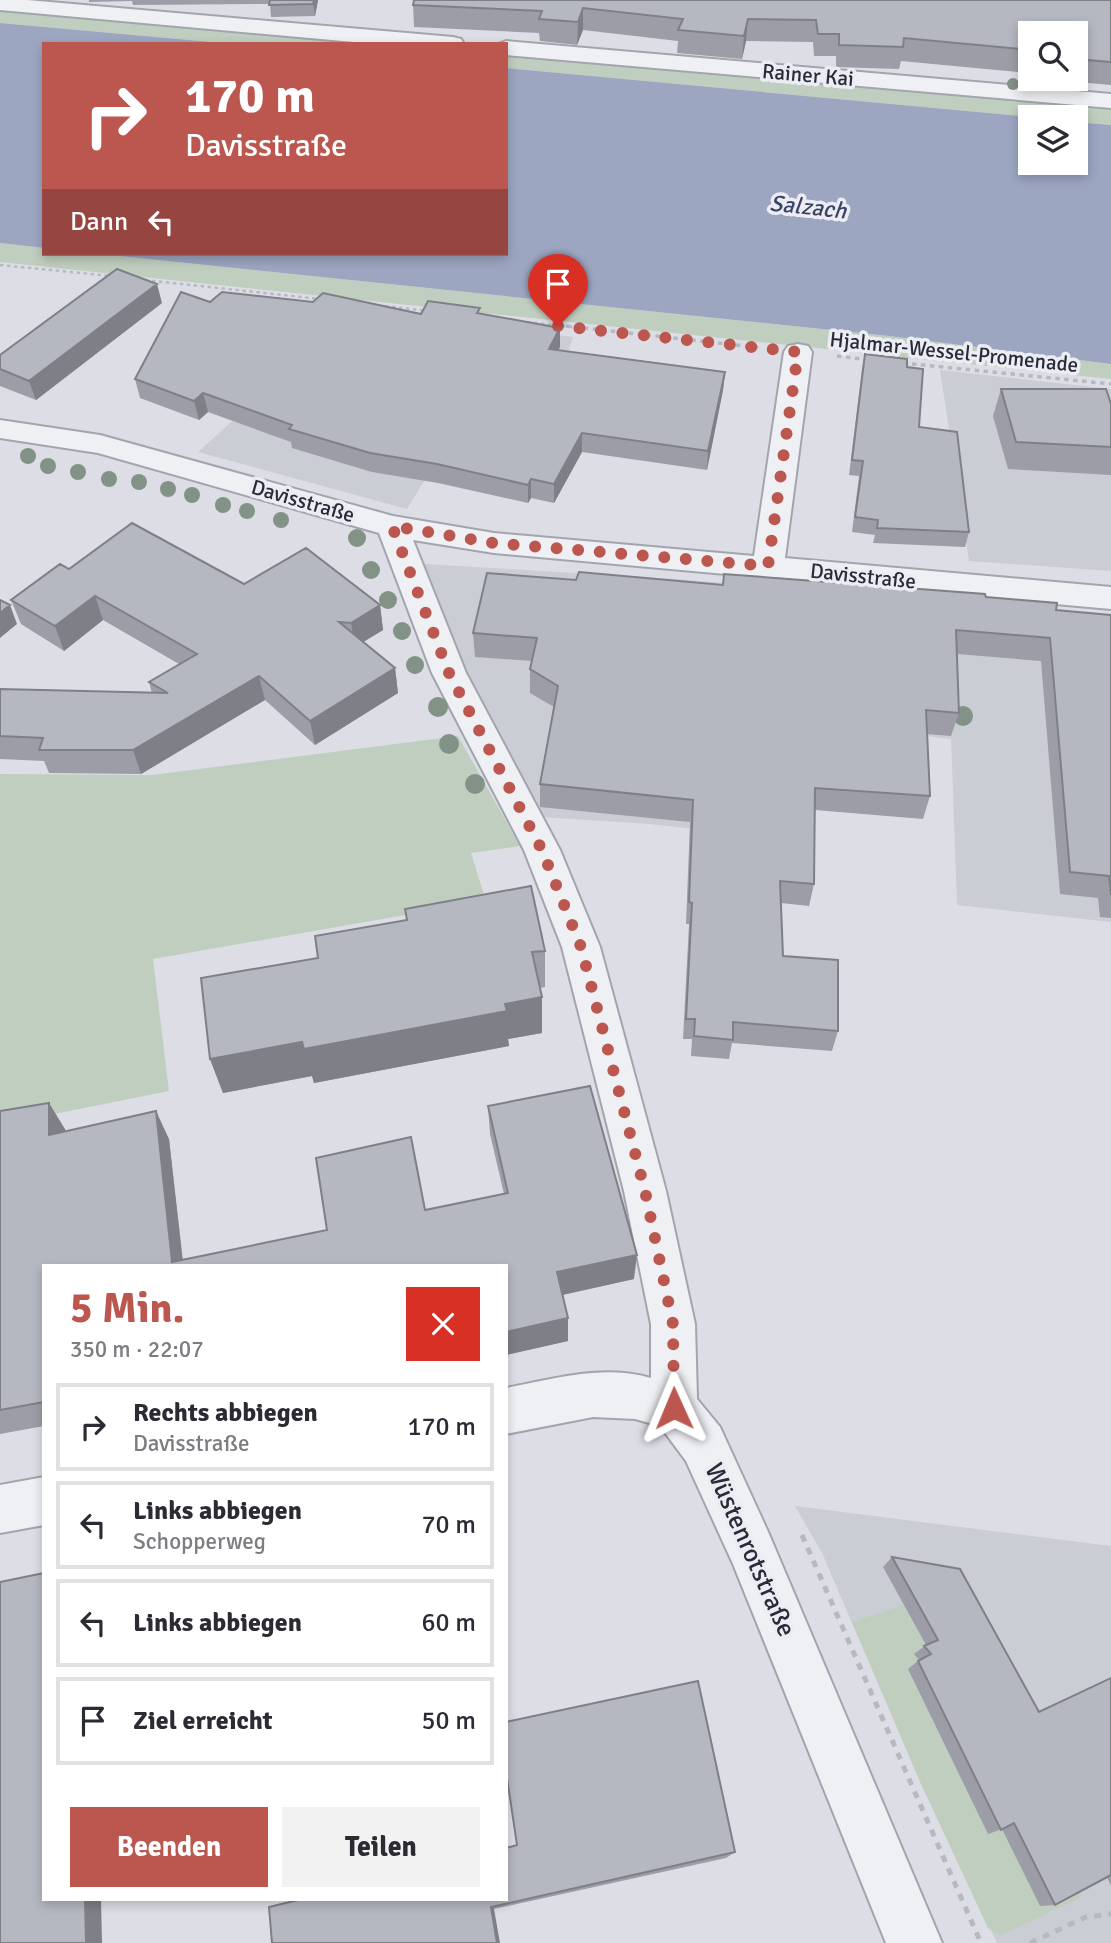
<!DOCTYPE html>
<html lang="de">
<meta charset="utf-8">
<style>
:root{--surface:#fff;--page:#f2f2f3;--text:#2b2b33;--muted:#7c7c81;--line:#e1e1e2;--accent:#bc5750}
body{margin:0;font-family:Signika,sans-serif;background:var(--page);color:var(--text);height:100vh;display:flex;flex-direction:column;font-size:26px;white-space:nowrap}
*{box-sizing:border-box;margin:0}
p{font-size:23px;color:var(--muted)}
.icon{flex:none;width:38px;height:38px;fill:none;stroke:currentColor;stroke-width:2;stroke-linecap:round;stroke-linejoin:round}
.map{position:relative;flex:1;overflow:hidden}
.side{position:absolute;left:42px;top:1264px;width:466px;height:637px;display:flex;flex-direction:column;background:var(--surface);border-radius:0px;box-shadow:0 4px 10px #0003}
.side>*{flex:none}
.guide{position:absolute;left:42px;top:42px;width:466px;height:214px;border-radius:0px;box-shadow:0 4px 10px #0003;background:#bc5750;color:#fff;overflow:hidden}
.tools{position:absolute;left:1018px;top:21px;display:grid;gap:14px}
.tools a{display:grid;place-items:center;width:70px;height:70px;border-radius:0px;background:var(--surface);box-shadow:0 4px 10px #0003;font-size:35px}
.pin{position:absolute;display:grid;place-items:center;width:60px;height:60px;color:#fff;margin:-72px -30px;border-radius:50% 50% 50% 0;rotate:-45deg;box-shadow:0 0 7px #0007}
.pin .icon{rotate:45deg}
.me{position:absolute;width:77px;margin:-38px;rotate:359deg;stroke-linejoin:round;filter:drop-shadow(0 0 5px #0008)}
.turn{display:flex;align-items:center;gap:24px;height:147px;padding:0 28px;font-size:32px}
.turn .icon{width:91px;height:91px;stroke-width:2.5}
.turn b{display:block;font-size:49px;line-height:60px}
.then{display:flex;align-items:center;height:66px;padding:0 28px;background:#0003;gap:14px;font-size:26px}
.round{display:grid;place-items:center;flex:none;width:74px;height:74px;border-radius:0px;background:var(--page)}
.summary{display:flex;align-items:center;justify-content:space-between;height:119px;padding:0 28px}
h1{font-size:42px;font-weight:700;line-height:52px;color:var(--accent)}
.action{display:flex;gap:14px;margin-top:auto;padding:14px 28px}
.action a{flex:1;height:80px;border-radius:0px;background:var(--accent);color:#fff;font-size:28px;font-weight:700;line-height:80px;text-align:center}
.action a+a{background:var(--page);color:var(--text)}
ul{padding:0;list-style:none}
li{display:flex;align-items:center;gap:21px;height:88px;margin:0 14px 10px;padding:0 14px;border:4px solid var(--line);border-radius:0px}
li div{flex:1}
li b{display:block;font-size:26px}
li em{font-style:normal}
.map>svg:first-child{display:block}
</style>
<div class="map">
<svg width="1111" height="1943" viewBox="0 0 1111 1943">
<rect width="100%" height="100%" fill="#dddee5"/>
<path fill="#cbcdd5" d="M310,304L573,337L538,444L450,439L407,509L198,452L316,345Z
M940,370L1111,389V571L969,561Z
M424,564L677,579L1111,615V922L957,905L951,739L790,721L751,835L649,824L539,817L461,666Z
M795,1506L1111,1546V1943H997L921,1784L822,1553Z"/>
<path fill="#c0cebf" d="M0,9L406,44H234L0,23Z
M506,52L1111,105V125L1076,122V117H1031L506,68Z
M0,243L44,248V254H100L889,336L1111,364V379L0,262Z
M458,736L520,846L471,853L486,901L153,959L169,1091L0,1125V774L152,775Z
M903,1605L928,1648L921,1662L1001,1827L1077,1887L1082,1897L1000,1936L988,1928L921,1784L852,1622Z"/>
<path fill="#9ca6c1" d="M0,23L234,44H44V248L0,243Z
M506,68L1031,117V163H1076V122L1111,125V364L889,336L100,254H506Z"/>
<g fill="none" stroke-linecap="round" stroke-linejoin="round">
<g stroke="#a3a5ae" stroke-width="4">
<path id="street" d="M0,0H27L453,37L461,39L464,44H376L0,10Z
M506,41L1111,94V108L506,55V44H498Z
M798,344L808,346L812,352L785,558L1111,587V609L494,553L413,540L466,673L560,850L600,947L666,1191L695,1324L697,1399L720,1427L769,1534L942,1943H886L733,1564L686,1461L660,1426L635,1419L593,1417L506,1434V1388C554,1379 602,1364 651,1378V1324L624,1191L562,947L524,850L432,673L379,533L98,453L0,438V420L100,435L393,516L494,533L754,556L784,352L788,346Z
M44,1477V1525L0,1533V1485Z"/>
</g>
<path stroke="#b7b9c0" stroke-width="2.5" stroke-dasharray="3.5 3.5" stroke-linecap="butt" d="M0,265L111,276
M145,280L320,299
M385,306L428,311
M527,322L573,327"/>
<path stroke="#b7b9c0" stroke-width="3.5" stroke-dasharray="4.5 4.5" stroke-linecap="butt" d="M557,325L762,348
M837,356L870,360
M903,363L1111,384"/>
<path stroke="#b7b9c0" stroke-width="5" stroke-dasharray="7 7" stroke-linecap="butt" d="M802,1535L981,1943
M1030,1943L1086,1917L1111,1914"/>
<use href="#street" fill="#eff0f4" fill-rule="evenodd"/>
</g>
<g fill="#829286">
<circle cx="1013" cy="84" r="6"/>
<circle cx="28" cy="456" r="8"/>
<circle cx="48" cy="466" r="8"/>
<circle cx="78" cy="472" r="8"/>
<circle cx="109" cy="479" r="8"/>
<circle cx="139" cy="482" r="8"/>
<circle cx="168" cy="489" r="8"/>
<circle cx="192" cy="495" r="8"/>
<circle cx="223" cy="505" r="8"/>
<circle cx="247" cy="511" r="8"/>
<circle cx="281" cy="520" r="8"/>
<circle cx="357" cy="538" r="9"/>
<circle cx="371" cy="570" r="9"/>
<circle cx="388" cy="600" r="9"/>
<circle cx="402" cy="631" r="9"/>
<circle cx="415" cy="665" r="9"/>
<circle cx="438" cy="707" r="10"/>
<circle cx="963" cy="716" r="10"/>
<circle cx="449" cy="744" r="10"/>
<circle cx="475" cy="784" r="10"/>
</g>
<path fill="#9c9da6" d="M89,0H318L315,16L271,17L270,4L133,5L132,1L89,2Z
M1111,0V85L1043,79H1076V33H1031V78L1028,77V73L901,61L899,69L836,67V56H814L813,42L746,41L742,59L677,53L678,41L583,30L577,45L540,41L539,33L414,27L413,5Z
M210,302L421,314H480L560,328V347L558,350L725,372L723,390L707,470L582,452L554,503L531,498L528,503L438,483L372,472L292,448L291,442L208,412L199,420L140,398L135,379Z
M162,303L36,400L0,386V355Z
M865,354L907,367L919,427L969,532L965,547L873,543L875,535L852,532L859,476L849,475L862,369Z
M1001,389L1111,404V475L1008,469L993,416Z
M69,569L244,584L380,605L383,630L363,642L395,668L398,693L315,745L265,700L141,774L49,773L44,761L0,759V689L152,693L149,682L179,664L103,620L64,651L21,624L11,600Z
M576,580L722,585L986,597L1056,610L1111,615V918L1100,917L1098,898L1060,894L1041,661L957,654L959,713L951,736L927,734L930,796L923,819L815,810L814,884L809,906L781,903L783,956L838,1031L832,1051L732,1043L729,1059L691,1056L692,1039H683L689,924H686L690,822L540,807V784L554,707L530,693V669L532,661L475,657L473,633Z
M545,951V987L540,988L542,1033L508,1039L509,1046L314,1083L312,1076L223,1093L210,1059L318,958Z
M49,1103L66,1131L169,1139L183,1260L504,1194L490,1134L488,1106L634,1279L563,1295L568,1318V1341L506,1355V1265H44V1426L0,1434V1111Z
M892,1557L1039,1712L1111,1678V1886L1107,1877L1055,1905L1040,1906L1002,1829L988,1834L908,1669L919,1660L914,1654L926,1645L883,1567Z
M735,1852L726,1858L494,1909L272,1943Z"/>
<path fill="#7f8087" d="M314,0H318L315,16L313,4Z
M583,8V30L577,45L578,22Z
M748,19L746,41L742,59L744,36Z
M157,284L162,303L36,400L29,381Z
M560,328V347L549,368V349Z
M725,372L723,390L707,470L708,451Z
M203,393L208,412L199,420L194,401Z
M582,433V452L554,503V484Z
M531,479V498L528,503V485Z
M95,596L103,620L64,651L55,626Z
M10,605L17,624L0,638V613Z
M380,605L383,630L355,647L351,623Z
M395,668L398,693L315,745L310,721Z
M259,676L265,700L141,774L133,750Z
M542,997V1033L508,1039L509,1046L314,1083L312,1076L223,1093L210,1059Z
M49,1103L66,1131L49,1135Z
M156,1111L169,1139L183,1265L172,1262Z
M637,1255L634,1279L557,1296V1272Z
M568,1318V1341L506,1355V1332Z
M85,1899H101L102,1943H86Z
M491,1907L494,1909L500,1943H497Z"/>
<path fill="#b5b7c1" stroke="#7f8087" stroke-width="2" d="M270,0H314L313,4L269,5Z
M414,0H1111V62L1076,59V33H1031V50L904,38L903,47L839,45V34H818L816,20L748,19L744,36L678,30L683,19L583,8L578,22L539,19L542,11L413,5Z
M117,269L157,284L29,381L0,369V355Z
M181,292L210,302L222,292L313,302L323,293L421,314L428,301L480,308L477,313L560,328L549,349L725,372L708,451L582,433L554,484L531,479L528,485L437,464L370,453L289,429L292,425L203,393L194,401L135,379Z
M865,354L907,359V367L923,369L919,427L957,432L969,532L877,528L878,520L855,517L863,461L852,460Z
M1001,389H1106L1111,404V447L1016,442Z
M132,523L244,584L306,548L380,605L351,623L339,622L395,668L310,721L259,676L133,750H39L43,738L0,736V689L168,693L149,682L197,654L95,596L55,626L11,600L60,564L69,569Z
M579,572L723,585L724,574L985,594L986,597L1057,603L1056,610L1111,615V895L1109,876L1070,872L1050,638L956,630L959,713L926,710L930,796L815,788L814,884L780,881L783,956L838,960V1031L733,1022V1040L694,1036L695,1019H686L692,903L689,902L693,800L540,784L558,686L530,669L537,638L473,633L487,573L576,580Z
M0,600L10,605L0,613Z
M531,886L545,951L532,952L542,997L505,1004L507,1011L304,1049L302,1042L210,1059L201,978L318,958L315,936L407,920L405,909Z
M590,1086L637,1255L557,1272L568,1318L506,1332V1265H44V1402L0,1410V1111L49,1103V1135L156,1111L172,1262L327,1230L316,1158L411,1137L425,1210L508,1193L488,1106Z
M892,1557L960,1569L1039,1712L1111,1678V1875L1055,1905L1014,1823L1001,1830L918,1661L931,1654L924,1646L938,1640Z
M44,1573V1899H85L86,1943H0V1582Z
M698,1681L735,1852L491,1907L497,1943H272L269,1907L302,1899H506V1848L517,1845L506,1771V1722Z"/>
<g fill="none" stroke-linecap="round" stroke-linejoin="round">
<path stroke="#bc5750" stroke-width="12" stroke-dasharray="0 21.6" d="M558,326L798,352L768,566L494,543L392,526L449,673L542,850L581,947L645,1191L673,1324L674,1408"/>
</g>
<g text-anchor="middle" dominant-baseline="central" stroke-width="7" stroke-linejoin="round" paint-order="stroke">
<g font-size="21" fill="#282b39" stroke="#ecedf3">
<text transform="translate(808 75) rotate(5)">Rainer Kai</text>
<text transform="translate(954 352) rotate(6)">Hjalmar-Wessel-Promenade</text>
<text transform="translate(303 501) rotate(16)">Davisstraße</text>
<text transform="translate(863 576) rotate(6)">Davisstraße</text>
</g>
<g font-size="23" font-style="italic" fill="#384368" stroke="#ecedf3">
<text transform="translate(808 207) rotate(6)">Salzach</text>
</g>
<g font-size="26" fill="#282b39" stroke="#ecedf3">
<text transform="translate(750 1550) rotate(66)">Wüstenrotstraße</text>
</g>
</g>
</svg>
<div class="tools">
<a><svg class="icon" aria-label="search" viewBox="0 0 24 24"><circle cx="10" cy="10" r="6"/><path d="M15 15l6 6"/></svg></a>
<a><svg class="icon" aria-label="layers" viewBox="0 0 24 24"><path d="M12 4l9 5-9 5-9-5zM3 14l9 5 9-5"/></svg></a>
</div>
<div class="pin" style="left:558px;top:326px;background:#d93025"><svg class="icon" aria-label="arrive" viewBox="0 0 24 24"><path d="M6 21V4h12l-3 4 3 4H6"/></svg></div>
<svg class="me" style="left:674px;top:1408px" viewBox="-20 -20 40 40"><path d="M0-17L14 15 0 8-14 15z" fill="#bc5750" stroke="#fff" stroke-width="4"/></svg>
<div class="guide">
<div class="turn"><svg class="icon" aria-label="right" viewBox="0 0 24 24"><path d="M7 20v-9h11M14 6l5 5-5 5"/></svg><div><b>170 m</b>Davisstraße</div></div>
<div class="then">Dann<svg class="icon" aria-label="left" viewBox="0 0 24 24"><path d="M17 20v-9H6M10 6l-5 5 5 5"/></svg></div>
</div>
<section class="side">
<div class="summary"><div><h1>5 Min.</h1><p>350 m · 22:07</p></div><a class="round" style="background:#d93025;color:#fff"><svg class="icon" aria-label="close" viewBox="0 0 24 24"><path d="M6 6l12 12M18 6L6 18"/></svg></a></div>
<ul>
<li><svg class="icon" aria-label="right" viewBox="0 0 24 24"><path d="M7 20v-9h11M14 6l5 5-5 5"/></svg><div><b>Rechts abbiegen</b><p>Davisstraße</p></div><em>170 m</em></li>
<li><svg class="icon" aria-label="left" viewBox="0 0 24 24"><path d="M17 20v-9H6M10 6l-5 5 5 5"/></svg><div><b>Links abbiegen</b><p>Schopperweg</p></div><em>70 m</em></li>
<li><svg class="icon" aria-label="left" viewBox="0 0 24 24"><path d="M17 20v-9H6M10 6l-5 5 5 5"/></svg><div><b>Links abbiegen</b></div><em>60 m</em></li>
<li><svg class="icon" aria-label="arrive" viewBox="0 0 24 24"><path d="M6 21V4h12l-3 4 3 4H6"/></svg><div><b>Ziel erreicht</b></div><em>50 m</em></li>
</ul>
<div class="action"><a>Beenden</a><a>Teilen</a></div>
</section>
</div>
